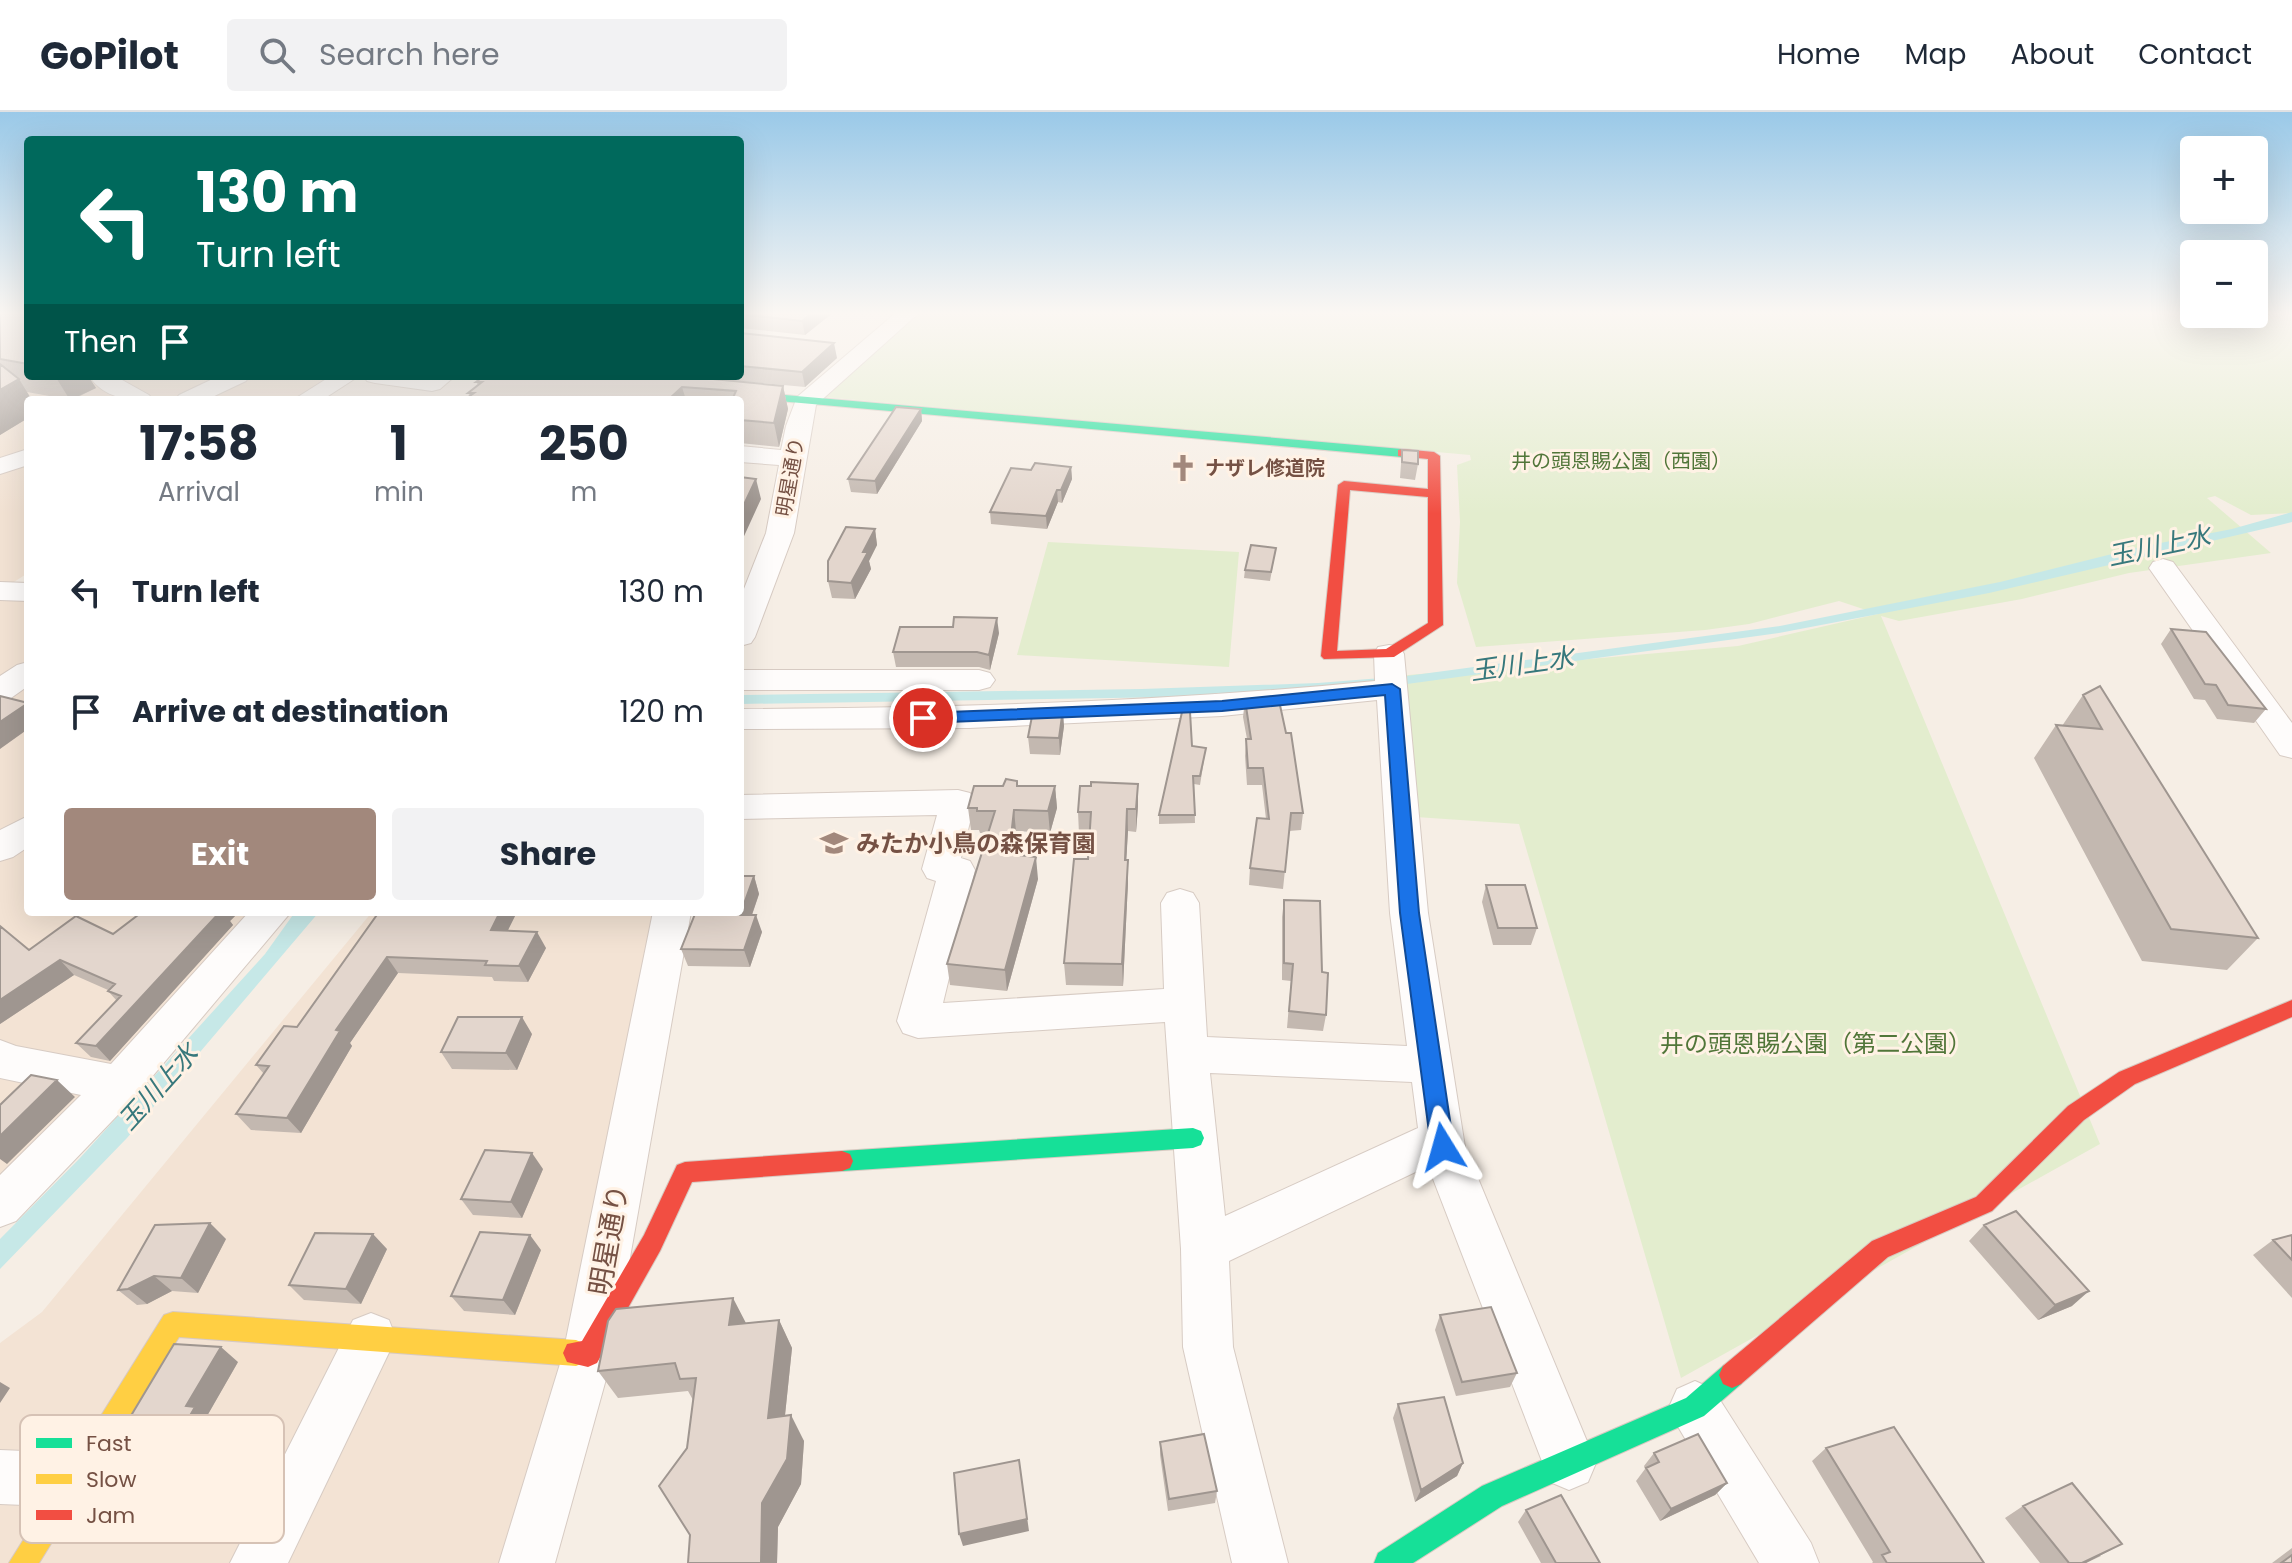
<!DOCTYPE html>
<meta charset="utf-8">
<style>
:root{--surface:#fff;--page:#f2f2f3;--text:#1f2937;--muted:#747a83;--line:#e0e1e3;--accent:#a2887c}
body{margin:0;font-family:Poppins,"Noto Sans JP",sans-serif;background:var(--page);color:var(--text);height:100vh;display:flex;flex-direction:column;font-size:30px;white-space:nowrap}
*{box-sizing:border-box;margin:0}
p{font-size:26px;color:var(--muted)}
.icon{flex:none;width:44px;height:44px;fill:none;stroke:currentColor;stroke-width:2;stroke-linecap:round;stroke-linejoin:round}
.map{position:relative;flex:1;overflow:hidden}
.drawer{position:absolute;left:24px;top:284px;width:720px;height:520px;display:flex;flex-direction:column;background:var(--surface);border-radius:8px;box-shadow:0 8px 32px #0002}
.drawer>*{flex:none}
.top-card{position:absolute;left:24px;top:24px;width:720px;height:244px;border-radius:8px;box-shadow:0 8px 32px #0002;background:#00695c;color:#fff;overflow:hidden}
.controls{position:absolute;left:2180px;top:24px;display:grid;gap:16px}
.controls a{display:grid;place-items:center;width:88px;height:88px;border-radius:8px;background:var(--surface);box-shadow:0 8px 32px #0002;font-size:40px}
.pin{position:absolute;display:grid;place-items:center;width:68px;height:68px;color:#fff;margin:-34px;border:4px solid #fff;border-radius:50%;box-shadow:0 2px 8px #0007}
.me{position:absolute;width:88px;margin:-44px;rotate:352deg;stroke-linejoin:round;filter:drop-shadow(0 0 6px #0008)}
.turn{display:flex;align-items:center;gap:28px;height:168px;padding:0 40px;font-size:36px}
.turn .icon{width:104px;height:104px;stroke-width:2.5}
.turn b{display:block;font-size:56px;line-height:68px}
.then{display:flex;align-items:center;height:76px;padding:0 40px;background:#0003;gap:16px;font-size:30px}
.eta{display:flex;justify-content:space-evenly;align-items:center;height:136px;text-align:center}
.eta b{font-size:48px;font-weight:700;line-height:56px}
.action{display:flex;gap:16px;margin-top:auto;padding:16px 40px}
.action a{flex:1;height:92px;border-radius:8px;background:var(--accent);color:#fff;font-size:32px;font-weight:700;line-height:92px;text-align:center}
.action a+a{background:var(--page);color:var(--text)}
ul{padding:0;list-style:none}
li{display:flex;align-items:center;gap:24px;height:120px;padding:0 40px}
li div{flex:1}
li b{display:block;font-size:30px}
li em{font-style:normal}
header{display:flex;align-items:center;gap:48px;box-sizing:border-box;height:112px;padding:0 40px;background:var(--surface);border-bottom:2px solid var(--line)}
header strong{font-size:38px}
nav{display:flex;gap:44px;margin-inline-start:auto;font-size:28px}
.search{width:560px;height:72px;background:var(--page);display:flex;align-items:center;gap:20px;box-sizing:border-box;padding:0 28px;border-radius:8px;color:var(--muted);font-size:30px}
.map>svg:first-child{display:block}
</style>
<header>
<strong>GoPilot</strong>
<div class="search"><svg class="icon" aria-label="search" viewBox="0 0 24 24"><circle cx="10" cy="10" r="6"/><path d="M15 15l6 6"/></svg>Search here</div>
<nav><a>Home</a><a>Map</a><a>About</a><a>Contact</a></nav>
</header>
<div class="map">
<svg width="2292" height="1451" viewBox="0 0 2292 1451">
<rect width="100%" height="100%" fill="#f6eee5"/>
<path fill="#f3e3d4" d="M0,232L28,264H340L297,288H28V461L6,475H0Z
M0,483L28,486V800H262L0,1083Z
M372,800H658L616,1016L511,1451H0V1231L42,1200Z"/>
<path fill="#e3edce" d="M921,199H2194V202H2254V199H2292V401L2251,403L2215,384L2207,386L2271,441L2129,461L2022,487L1899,509L1881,504L2100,1032L1681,1266L1519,712L1416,705L1397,564L1738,534L1878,502L1839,489L1749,512L1705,518L1476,535L1457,471L1460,410L1457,353L1471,348L1470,343L824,285Z
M1048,430L1239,440L1229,555L1017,543Z"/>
<path fill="#c6e8e7" d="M2292,400V410L2276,414L1989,481L1779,521L1407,572L1239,584L740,592V583L1142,577L1318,571L1407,564L1780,514L2000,470L2140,435L2232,417Z
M295,800H319L127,1026L0,1157V1127L80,1046L265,842Z"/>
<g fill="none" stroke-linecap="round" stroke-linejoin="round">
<g stroke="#d7cbc3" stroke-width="2">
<path id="street" d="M898,199H921L816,293L794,421L755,525L751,531L740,534V487L766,421L779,353L740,350V334L781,338L786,314L797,285Z
M89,264H115L149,283L153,288C127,288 105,287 89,264Z
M219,264H249L246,269L206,288H175L179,283Z
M331,264H359L322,288H293Z
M364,264H455L440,277L432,279L375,271L367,269Z
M28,337V353L0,362V346Z
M2163,447L2173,450L2292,611V646L2280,643L2149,456L2153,450Z
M0,470L28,471V489L0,488Z
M1389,533L1400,535L1404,542L1428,801L1465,1035L1596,1351L1588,1370L1569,1378L1550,1370L1428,1054L1229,1149L1233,1235L1288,1451H1232L1183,1235L1181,1137L1165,910L918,926L903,921L897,909L936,769L927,766L922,757L937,703L740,707V683L958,678L970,681L975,690L961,746L970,749L975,758L943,891L1164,877L1161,791L1167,781L1180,777L1193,781L1199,791L1207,925L1407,934L1390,801L1377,588L1222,604L969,616L740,617V597C955,596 1162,590 1375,569L1374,542L1378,535ZM1210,961L1412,970L1418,1016L1225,1104Z
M28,550V574L11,586L0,589V564L17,553Z
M740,558H979L990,561L995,568L990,575L979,578H740Z
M28,704V735L13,745L0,749V718Z
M249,800H291L135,985L16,1109L0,1115V1063L81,983L0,966V928L16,934L111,952Z
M653,800H691L613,1242L555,1451H499L563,1242Z
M371,1201L389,1208L396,1226L288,1451H230L353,1208Z
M1695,1269L1713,1277L1811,1431L1819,1451H1759L1677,1313L1669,1295L1677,1277Z
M0,1338L74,1341L93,1349L101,1368L93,1387L74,1395L0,1392Z"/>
</g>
<g stroke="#d7c9c1" stroke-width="2">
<path id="fast" d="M728,278L1402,337L1408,341L1402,345L724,284V280Z
M1193,1016L1201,1019L1204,1026L1201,1033L1193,1036L842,1059L834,1056L831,1049L834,1042L842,1039Z
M1732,1250L1741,1254L1745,1263L1741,1272L1704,1304L1502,1394L1413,1451H1374L1378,1441L1482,1374L1686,1286L1723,1254Z"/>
</g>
<g stroke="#d7c9c1" stroke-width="2">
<path id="slow" d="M173,1200L576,1228L585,1232L589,1241L585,1250L576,1254L179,1225L39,1451H9L164,1203Z"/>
</g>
<g stroke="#d7c9c1" stroke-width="2">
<path id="jam" d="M1402,337L1434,340L1440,344L1443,513L1394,545L1324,547L1321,544L1338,373L1344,369L1428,377V347L1398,344V338ZM1350,378L1428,385V511L1386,537L1337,539Z
M2292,888V905L2135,972L2084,1008L1992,1099L1888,1145L1741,1272L1732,1276L1723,1272L1719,1263L1723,1254L1872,1129L1976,1085L2068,994L2119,960Z
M842,1039L850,1042L853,1049L850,1056L842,1059L692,1070L660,1139L597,1251L588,1255L567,1250L563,1241L567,1232L582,1229L644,1123L677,1053L685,1050Z"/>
</g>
<use href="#street" fill="#fefcfb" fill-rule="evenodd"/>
<use href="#fast" fill="#16e098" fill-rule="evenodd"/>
<use href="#slow" fill="#ffcf43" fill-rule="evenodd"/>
<use href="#jam" fill="#f24e42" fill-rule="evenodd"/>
</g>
<path fill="#c3b8b0" d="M0,199H28V264H88L96,276L72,288L27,280L28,306L0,323Z
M740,199H835L805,223L740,216Z
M740,221L837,246L805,275L686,264H740Z
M476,270L783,274L788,297L779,335L740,331V288H464L470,284L468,281L478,273Z
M921,297L922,309L877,382L851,380L848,367Z
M1402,338L1418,352L1415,368L1400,366Z
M1071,355L1072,367L1062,391L1058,390L1047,417L991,412L990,400L1031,358Z
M875,417L877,433L869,449L871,457L855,487L832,486L828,469Z
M1276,436L1270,469L1244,466L1245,458Z
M2171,517L2266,597L2254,611L2217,607L2205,588L2194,587L2161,532Z
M999,521L990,558L979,555H896L893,540Z
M2083,583L2258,826L2227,858L2142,849L2034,646L2056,613L2062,614Z
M1245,588L1303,701L1301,718L1289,719L1283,777L1249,773L1250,756L1266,707L1262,673H1247L1245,644L1246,627H1247L1243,605Z
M1064,614L1060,643L1030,642L1028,625Z
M1192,634L1206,636L1200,673L1194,672L1195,711L1159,712V703Z
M1138,672V694L1136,720L1128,719L1126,748H1128V770L1123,874L1066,873L1064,851L1088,747L1089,722H1079L1078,700L1091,674Z
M1018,674H1055L1057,696L1050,721L1016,719L1014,743L1038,767L1007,879L950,873L947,852L988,721H980L979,718H971L968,696Z
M754,764L759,782L752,803L762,820L750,855L688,854L681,837L698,802Z
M1486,773L1537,816L1531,833H1493L1482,790Z
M1284,788L1322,860L1326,903L1323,919L1287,916L1291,869L1282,868V805Z
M142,800H239L230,809L233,813L110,949L91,945L76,931L117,889L108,879V878L74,863L0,912V814L29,838L113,822Z
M379,800H517L508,818L546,836L528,870L494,869L492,865L398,861L350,931L352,934L301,1021L251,1018L236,1002L264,962L256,953L297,915Z
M532,922L517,958L452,957L441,940Z
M543,1057L522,1106L473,1103L461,1087Z
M1984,1113L2072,1194L2038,1208L1969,1129Z
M2292,1123V1186L2253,1143L2273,1128Z
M226,1127L198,1181L172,1179L147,1192L137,1193L118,1178Z
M387,1137L361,1192L304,1188L289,1173Z
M541,1138L515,1203L464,1199L451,1184Z
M1440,1203L1517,1261L1510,1275L1456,1284L1435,1218Z
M779,1208L792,1236L785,1303L804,1329L801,1372L778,1415L777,1451H688L690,1423L687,1336L693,1288L688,1279L618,1286L598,1259L746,1211Z
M238,1250L207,1304L214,1308L173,1379L117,1375L96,1362Z
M1398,1292L1463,1351L1457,1364L1415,1390L1393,1306Z
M1160,1330L1217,1379L1215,1391L1168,1399L1160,1343Z
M1826,1336L1984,1451H1872L1873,1450L1812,1349Z
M1654,1341L1727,1371L1715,1383L1660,1409L1636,1369L1645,1357L1644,1354Z
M2023,1394L2101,1444L2086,1451H2040L2005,1406Z
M1526,1398L1600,1451H1541L1518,1410Z
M2292,1436V1451H2272Z"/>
<path fill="#9f9690" d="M815,199H835L805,223L802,209Z
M834,231L837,246L805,275L802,260Z
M55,264H88L96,276L70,288Z
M19,267L32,288H28V306L0,323V278Z
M783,274L788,297L779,335L774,311Z
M682,275L686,288H668Z
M921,297L922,309L877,382L875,369Z
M1071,355L1072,367L1062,391L1061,378Z
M756,367L761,387L740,433V401Z
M1057,378L1058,390L1047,417L1046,404Z
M875,417L877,433L869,449L871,457L855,487L851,471L863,440Z
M997,506L999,521L990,558L989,543Z
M28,591V617L0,637V610Z
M1063,597L1064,614L1060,643L1059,626Z
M1138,672V694L1136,720V697Z
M1055,674L1057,696L1050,721L1048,699Z
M1127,697L1128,719L1125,770V748Z
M1014,698L1016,719L1011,764L1009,742Z
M1036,745L1038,767L1007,879L1005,858Z
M1128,748V770L1123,874L1122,852Z
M754,764L759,782L746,820L740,803Z
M216,800H239L230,809L233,813L110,949L96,934Z
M500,800H517L500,834L491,818Z
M756,803L762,820L750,855L744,838Z
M537,820L546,836L528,870L519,854Z
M387,845L398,861L350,931L352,934L301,1021L287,1006L336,918Z
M60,848L74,863L0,912V888Z
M522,905L532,922L517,958L506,941Z
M57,968L75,985L7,1052L0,1047V1024Z
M532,1041L543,1057L522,1106L511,1090Z
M210,1111L226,1127L198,1181L181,1166Z
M373,1122L387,1137L361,1192L346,1177Z
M530,1123L541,1138L515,1203L503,1188Z
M154,1164L172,1179L147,1192L128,1177Z
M2089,1179L2072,1194L2038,1208L2055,1193Z
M733,1186L748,1215L729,1213Z
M779,1208L792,1236L782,1332L768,1306Z
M221,1235L238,1250L207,1304L214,1308L173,1379L153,1367L186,1294Z
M0,1270L10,1276L0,1291Z
M791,1303L804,1329L801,1372L778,1415L777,1451H761L762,1391Z
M1019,1348L1029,1419L963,1434L959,1422Z
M1463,1351L1457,1364L1415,1390L1421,1378Z
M1727,1371L1715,1383L1660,1409L1671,1397Z
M2122,1432L2086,1451H2082Z"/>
<path fill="#e3d6cd" stroke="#9f9690" stroke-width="2" d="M10,199H28V252L0,247V202Z
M740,199H815L802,209L740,202Z
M740,221L834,231L802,260L740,254Z
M0,252L19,267L0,278Z
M484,264H682L783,274L774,311L740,308V288H732L736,279L682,275L668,288H464L474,281H468L482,270H476Z
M896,295L921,297L875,369L848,367Z
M1402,338L1418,339V352L1402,350Z
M1035,351L1071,355L1061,378H1057L1046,404L990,400L1011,356L1031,358Z
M740,365L756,367L740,401Z
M846,415L875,417L863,440H868L851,471L828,469V449Z
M1251,433L1276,436L1271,460L1245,458Z
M954,505L997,506L989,543L977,540H893L900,515H953Z
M2171,517L2206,520L2266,597L2228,593L2216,573L2205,572Z
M2100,574L2258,826L2171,817L2056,613L2102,617L2083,583Z
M0,584L28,591L0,610Z
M1278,584L1286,621H1291L1303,701H1291L1285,760L1250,756L1257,706L1269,707L1263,656H1248L1246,627H1251L1245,588Z
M1063,597L1059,626L1028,625L1033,599Z
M1182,600H1190L1192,634L1206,636L1200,664H1193L1195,703H1159Z
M1006,667L1017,669V674H1055L1048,699L1014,698L1009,742L1036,745L1005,858L947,852L995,699H977V696H968L974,674H1003Z
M1091,670L1138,672L1136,697H1127L1125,748H1128L1122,852L1064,851L1074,747H1088L1091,700H1078L1080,674H1091Z
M740,764H754L740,803H756L744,838L681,837L695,802H698L699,800H740Z
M1486,773H1525L1537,816H1498Z
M1284,788L1320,789L1322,860L1328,861L1326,903L1289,899L1293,852L1284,851Z
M142,800H220L96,934L76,931L121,884L108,879L115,872L60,848L0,888V814L29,838L76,804L113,822Z
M379,800H500L491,818L537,820L519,854L485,853L487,849L387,845L336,918L340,919L287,1006L236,1002L269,954L256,953L284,914L297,915Z
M458,905H522L506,941L441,940Z
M31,963L57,968L0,1024V993Z
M485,1038L532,1041L511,1090L461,1087Z
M2016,1099L2089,1179L2055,1193L1984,1113Z
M210,1111L181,1166L154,1164L128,1177L118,1178L155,1113Z
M480,1120L530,1123L503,1188L451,1184Z
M315,1121L373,1122L346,1177L289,1173Z
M2292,1123V1148L2273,1128Z
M733,1186L729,1213L779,1208L768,1306L791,1303L787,1347L762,1391L761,1451H688L690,1423L659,1374L687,1336L696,1266L680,1267L675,1251L598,1259L608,1209L616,1197Z
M1491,1195L1517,1261L1462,1270L1440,1203Z
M174,1232L221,1235L186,1294L195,1295L153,1367L96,1362Z
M1444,1285L1463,1351L1421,1378L1398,1292Z
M1894,1315L1984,1451H1887L1882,1443L1890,1440L1826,1336Z
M1204,1322L1217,1379L1169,1387L1160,1330Z
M1698,1322L1727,1371L1671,1397L1646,1356L1659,1350L1654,1341Z
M1019,1348L1027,1407L959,1422L954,1361Z
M2072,1371L2122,1432L2082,1451H2069L2023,1394Z
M1561,1383L1600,1451H1556L1526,1398Z
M2292,1443V1451H2281Z"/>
<linearGradient id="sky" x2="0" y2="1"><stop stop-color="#9ac9e8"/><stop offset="0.5" stop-color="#fbf7f3"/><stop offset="1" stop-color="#fbf7f3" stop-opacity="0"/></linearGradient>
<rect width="2292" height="402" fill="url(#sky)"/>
<path fill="#1a73e8" stroke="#114b97" stroke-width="2" d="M1392,572L1400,577L1419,801L1454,1035L1451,1042L1443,1045L1435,1042L1431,1035L1400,801L1385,583L1222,599L923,611L915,606L923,601L1222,589Z"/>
<defs>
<g id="church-bare" transform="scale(2.16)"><path d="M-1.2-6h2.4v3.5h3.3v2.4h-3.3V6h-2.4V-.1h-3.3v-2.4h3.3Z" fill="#a2887c" stroke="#fff2e5" stroke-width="2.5" paint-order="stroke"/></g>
<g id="school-bare" transform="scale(2.16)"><path d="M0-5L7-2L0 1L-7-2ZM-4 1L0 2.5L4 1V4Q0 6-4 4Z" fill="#a2887c" stroke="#fff2e5" stroke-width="2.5" paint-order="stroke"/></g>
</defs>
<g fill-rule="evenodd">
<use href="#church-bare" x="1183" y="356"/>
<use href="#school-bare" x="834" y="731"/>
</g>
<g text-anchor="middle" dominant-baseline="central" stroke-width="6" stroke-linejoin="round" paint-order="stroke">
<g font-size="20" fill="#517639" stroke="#fff2e5">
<text x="1621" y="349">井の頭恩賜公園（西園）</text>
</g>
<g font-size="20" font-weight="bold" fill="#755144" stroke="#fff2e5" text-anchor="start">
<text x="1205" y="356">ナザレ修道院</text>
</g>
<g font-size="20" fill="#755144" stroke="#fff2e5">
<text transform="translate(790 365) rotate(-80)">明星通り</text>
</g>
<g font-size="24" font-weight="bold" fill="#755144" stroke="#fff2e5" text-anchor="start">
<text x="856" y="731">みたか小鳥の森保育園</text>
</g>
<g font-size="24" fill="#517639" stroke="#fff2e5">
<text x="1816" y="931">井の頭恩賜公園（第二公園）</text>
</g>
<g font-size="26" font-style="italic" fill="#37787c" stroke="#fff2e5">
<text transform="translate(2159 434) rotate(-12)">玉川上水</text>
<text transform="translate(1522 552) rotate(-8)">玉川上水</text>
<text transform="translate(158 975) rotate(-48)">玉川上水</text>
</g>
<g font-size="28" fill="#755144" stroke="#fff2e5">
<text transform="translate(609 1128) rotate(-80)">明星通り</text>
</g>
</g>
<rect x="20" y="1303" width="264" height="128" rx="12" fill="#fff2e5" stroke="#d6c2b5" stroke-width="2"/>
<rect x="36" y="1326" width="36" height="10" fill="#16e098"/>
<rect x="36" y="1362" width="36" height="10" fill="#ffcf43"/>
<rect x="36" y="1398" width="36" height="10" fill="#f24e42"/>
<g font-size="22" fill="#755144">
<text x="86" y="1339">Fast</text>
<text x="86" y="1375">Slow</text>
<text x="86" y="1411">Jam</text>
</g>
</svg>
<div class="controls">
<a>+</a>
<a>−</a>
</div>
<div class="pin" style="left:923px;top:606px;background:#d93025"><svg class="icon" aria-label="arrive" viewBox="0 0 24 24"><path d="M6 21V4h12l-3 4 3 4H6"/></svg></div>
<svg class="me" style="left:1443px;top:1035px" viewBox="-20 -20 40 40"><path d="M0-17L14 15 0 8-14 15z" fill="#1a73e8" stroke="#fff" stroke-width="4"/></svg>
<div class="top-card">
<div class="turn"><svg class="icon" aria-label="left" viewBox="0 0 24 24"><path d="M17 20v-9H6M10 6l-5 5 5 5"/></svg><div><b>130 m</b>Turn left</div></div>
<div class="then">Then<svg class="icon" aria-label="arrive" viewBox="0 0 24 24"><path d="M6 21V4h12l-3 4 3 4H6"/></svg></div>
</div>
<section class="drawer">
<div class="eta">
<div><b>17:58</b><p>Arrival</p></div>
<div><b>1</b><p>min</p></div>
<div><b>250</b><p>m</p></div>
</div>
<ul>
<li><svg class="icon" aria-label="left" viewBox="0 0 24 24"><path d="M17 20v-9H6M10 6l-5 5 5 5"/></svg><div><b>Turn left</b></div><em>130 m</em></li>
<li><svg class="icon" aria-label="arrive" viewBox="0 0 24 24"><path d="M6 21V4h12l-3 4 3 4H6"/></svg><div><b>Arrive at destination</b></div><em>120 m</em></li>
</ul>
<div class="action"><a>Exit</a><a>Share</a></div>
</section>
</div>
